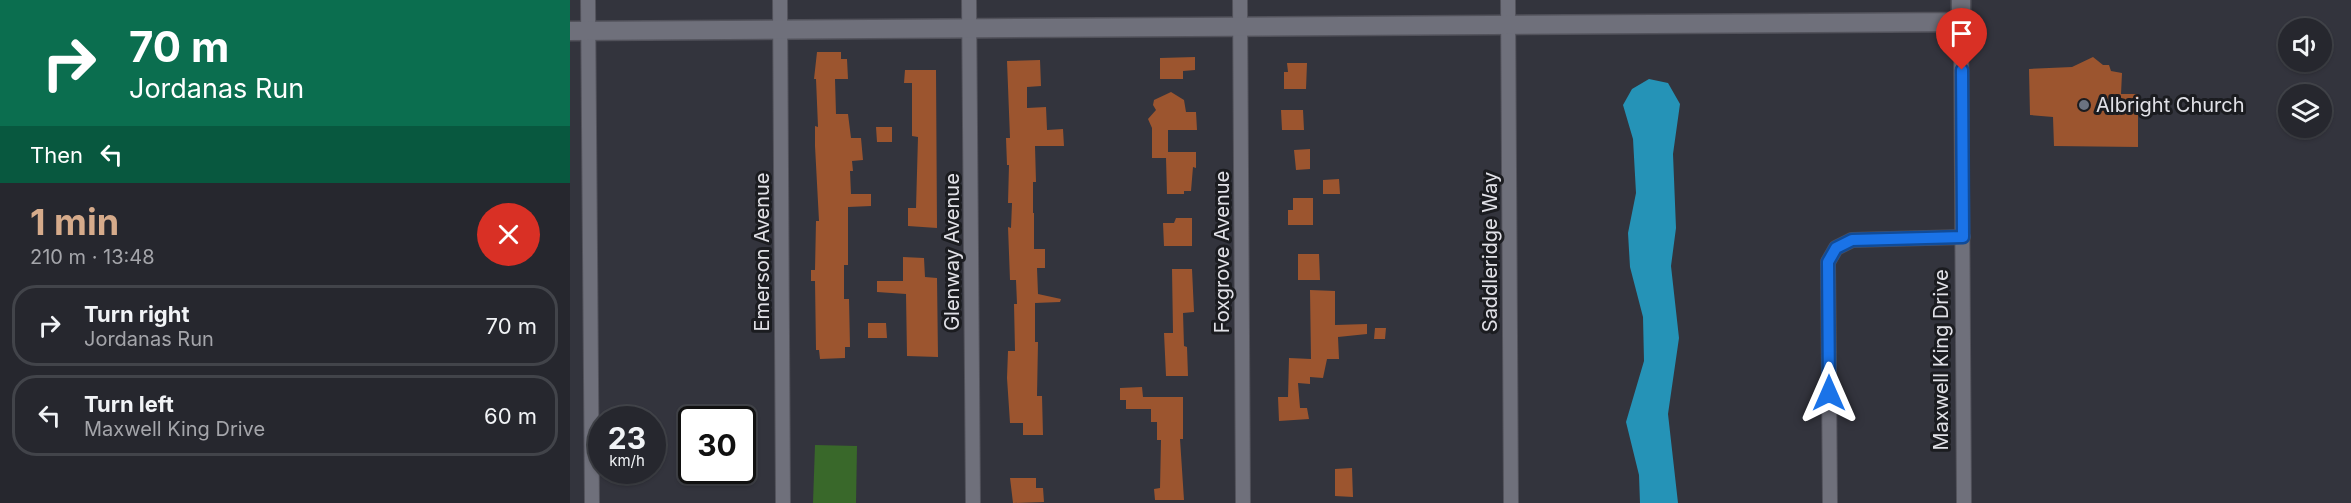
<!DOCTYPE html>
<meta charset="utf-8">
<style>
:root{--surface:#26272e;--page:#2e2f36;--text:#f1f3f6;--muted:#a4a5aa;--line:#42444a;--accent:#d6ab8b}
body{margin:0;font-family:Inter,sans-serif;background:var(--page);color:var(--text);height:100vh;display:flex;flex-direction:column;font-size:22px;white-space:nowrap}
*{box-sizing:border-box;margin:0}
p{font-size:20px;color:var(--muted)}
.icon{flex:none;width:33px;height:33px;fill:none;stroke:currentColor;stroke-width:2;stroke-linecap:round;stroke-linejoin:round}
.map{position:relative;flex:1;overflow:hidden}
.panel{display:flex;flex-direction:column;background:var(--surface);width:570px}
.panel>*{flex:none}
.guide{background:#0b6e4f;color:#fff;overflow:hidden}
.controls{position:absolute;left:1708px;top:18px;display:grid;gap:12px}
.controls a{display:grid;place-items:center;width:54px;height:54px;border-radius:50%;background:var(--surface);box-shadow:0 2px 4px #0004,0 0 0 2px var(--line);font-size:30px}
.speed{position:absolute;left:18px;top:406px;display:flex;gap:12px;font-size:30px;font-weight:700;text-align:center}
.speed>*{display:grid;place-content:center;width:78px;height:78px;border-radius:50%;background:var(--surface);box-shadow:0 2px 4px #0004,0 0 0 2px var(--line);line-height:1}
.speed small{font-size:15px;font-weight:400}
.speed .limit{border:3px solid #111;border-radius:9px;background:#fff;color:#111}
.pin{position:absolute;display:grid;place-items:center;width:51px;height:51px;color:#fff;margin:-62px -26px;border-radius:50% 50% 50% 0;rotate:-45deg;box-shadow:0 0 6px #0007}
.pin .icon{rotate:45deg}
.me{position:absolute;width:66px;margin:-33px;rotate:0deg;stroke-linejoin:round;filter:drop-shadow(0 0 4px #0008)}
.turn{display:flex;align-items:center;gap:21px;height:126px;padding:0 30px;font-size:27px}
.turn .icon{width:78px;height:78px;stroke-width:2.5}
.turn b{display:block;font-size:42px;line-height:51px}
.then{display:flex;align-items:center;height:57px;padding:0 30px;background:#0003;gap:12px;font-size:22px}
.round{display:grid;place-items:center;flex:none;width:63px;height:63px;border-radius:32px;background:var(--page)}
.summary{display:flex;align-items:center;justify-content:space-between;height:102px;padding:0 30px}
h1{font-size:36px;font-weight:700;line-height:45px;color:var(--accent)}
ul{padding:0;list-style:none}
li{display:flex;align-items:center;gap:18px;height:81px;margin:0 12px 9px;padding:0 18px;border:3px solid var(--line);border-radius:24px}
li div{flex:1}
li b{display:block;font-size:22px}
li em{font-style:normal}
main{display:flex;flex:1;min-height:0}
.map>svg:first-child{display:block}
</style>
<main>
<section class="panel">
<div class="guide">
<div class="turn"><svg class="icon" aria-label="right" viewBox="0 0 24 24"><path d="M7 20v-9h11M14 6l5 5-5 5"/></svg><div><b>70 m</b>Jordanas Run</div></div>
<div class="then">Then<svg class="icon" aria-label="left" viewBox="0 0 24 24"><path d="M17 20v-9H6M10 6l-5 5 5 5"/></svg></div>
</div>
<div class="summary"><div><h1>1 min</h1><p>210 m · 13:48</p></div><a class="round" style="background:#d93025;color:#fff"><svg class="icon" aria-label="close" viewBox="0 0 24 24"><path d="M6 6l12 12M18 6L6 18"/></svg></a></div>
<ul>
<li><svg class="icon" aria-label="right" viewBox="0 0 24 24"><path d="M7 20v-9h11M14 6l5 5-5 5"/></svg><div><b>Turn right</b><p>Jordanas Run</p></div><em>70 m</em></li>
<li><svg class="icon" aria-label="left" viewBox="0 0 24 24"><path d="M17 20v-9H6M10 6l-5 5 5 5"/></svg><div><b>Turn left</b><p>Maxwell King Drive</p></div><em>60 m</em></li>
</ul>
</section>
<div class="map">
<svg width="1781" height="503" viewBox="0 0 1781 503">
<rect width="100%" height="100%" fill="#33343d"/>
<path fill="#39682a" d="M245,445L287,446L286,503H243Z"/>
<path fill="#2593b7" d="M1079,79L1098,83L1110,104L1103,154L1106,228L1101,266L1109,338L1098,414L1108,503H1070L1069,475L1056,422L1074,361L1073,317L1060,267L1058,233L1066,193L1063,139L1053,105L1062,89Z"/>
<path fill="#9c552f" d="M247,52H271V59H277L278,79H265L266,114H278L281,138H291L293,160L282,161L283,171H280L281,194H301V206L278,207V265H274V299H279L280,347H275V358L250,359L249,350H246L245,281H241V270H245L246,221H249L245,146V126L248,127L246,79H244Z
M625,57V70L613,71V79H590V58Z
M1523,57L1533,65H1539L1541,71L1552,73L1551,94H1568V147L1484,146L1483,117L1460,115L1459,69L1502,67Z
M470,60L471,86L457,87V108L476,107L477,130L493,129L494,146H465L466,182H463V213H464V249H475V268H467L468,294L491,299L490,302L465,303V342H468L467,396H472L473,435H453V423H440L437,378L438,351H445L444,304H447L446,280H440L438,227L441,228L442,203H438L439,165H437L436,138H440L437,61Z
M717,63H737L736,89H714V72H718Z
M335,70H366L367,228L338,226V208H346L348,137L342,136V83H334Z
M601,92L614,100L616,112H626L627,130H598V152H626V168L623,167L621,191H614V194H597L596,158H582V128L578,119L586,110L583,105L584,100Z
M711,110H733L734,130H712Z
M306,127H322V142H307Z
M740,149V169L726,170L724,150Z
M769,179L770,194H753V180Z
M723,198H743V225H718V210H723Z
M606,218H622V246H594L593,223H604Z
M728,254H749L750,280H728Z
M333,257L354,258L355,277L367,278L368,357L337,356L336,294L307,292V281H333Z
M602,269H622L624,312L613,313L614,346L617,347L618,376H596L594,333H603Z
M740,290L765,291V325L797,324V334L768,337L769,359H757L753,378L740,377V384L728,383L730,408H737L739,419L709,421L708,397H718L719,358L741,359Z
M298,323H316L317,338H298Z
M805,328H816L815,339H804Z
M572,387L573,397H613V439H610L614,500H585L584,489L590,488L591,440H587V422H581V409H556V400H550V388Z
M782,468L783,497L765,496V469Z
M440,478H466V488H473L474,502L443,503Z"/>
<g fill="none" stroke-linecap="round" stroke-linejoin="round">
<g stroke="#52525b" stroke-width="16">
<path id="street" d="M18,0L22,503
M210,0L213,503
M399,0L403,503
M670,0L673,503
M938,0L941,503
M1391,22L1394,503
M1260,503L1258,262L1266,248L1282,240L1393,237"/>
</g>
<g stroke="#52525b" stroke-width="21">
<path id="secondary" d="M0,31L1391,22V0"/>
</g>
<use href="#street" stroke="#6f707b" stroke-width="14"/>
<use href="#secondary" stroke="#6f707b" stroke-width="18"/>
</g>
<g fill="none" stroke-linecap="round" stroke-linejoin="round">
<g stroke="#114b97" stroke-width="15">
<path id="route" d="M1259,393L1258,262L1266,248L1282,240L1393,237L1392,70"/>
</g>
<use href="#route" stroke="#1a73e8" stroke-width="10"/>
</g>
<circle fill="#6b7280" stroke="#1b1c20" stroke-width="2" cx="1514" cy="105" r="6"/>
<g text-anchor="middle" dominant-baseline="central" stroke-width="6" stroke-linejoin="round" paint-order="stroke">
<g font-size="20" fill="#e1e1e7" stroke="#1b1c20" text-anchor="start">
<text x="1526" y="105">Albright Church</text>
</g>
<g font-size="20" fill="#e1e1e7" stroke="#1b1c20">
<text transform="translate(192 252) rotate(-90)">Emerson Avenue</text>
<text transform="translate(382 252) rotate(-90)">Glenway Avenue</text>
<text transform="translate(652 252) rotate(-90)">Foxgrove Avenue</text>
<text transform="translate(920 252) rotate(-90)">Saddleridge Way</text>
<text transform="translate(1371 360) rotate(-90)">Maxwell King Drive</text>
</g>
</g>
</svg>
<div class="controls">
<a><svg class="icon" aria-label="sound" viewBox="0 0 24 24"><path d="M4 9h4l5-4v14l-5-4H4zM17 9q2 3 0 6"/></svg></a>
<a><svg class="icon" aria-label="layers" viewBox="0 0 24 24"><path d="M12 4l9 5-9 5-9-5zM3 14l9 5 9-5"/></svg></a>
</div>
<div class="speed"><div>23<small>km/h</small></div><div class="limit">30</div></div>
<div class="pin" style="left:1392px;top:70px;background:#d93025"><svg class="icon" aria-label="arrive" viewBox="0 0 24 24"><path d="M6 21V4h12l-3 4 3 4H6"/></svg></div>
<svg class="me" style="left:1259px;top:393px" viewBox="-20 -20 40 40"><path d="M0-17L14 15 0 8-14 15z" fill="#1a73e8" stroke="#fff" stroke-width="4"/></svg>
</div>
</main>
